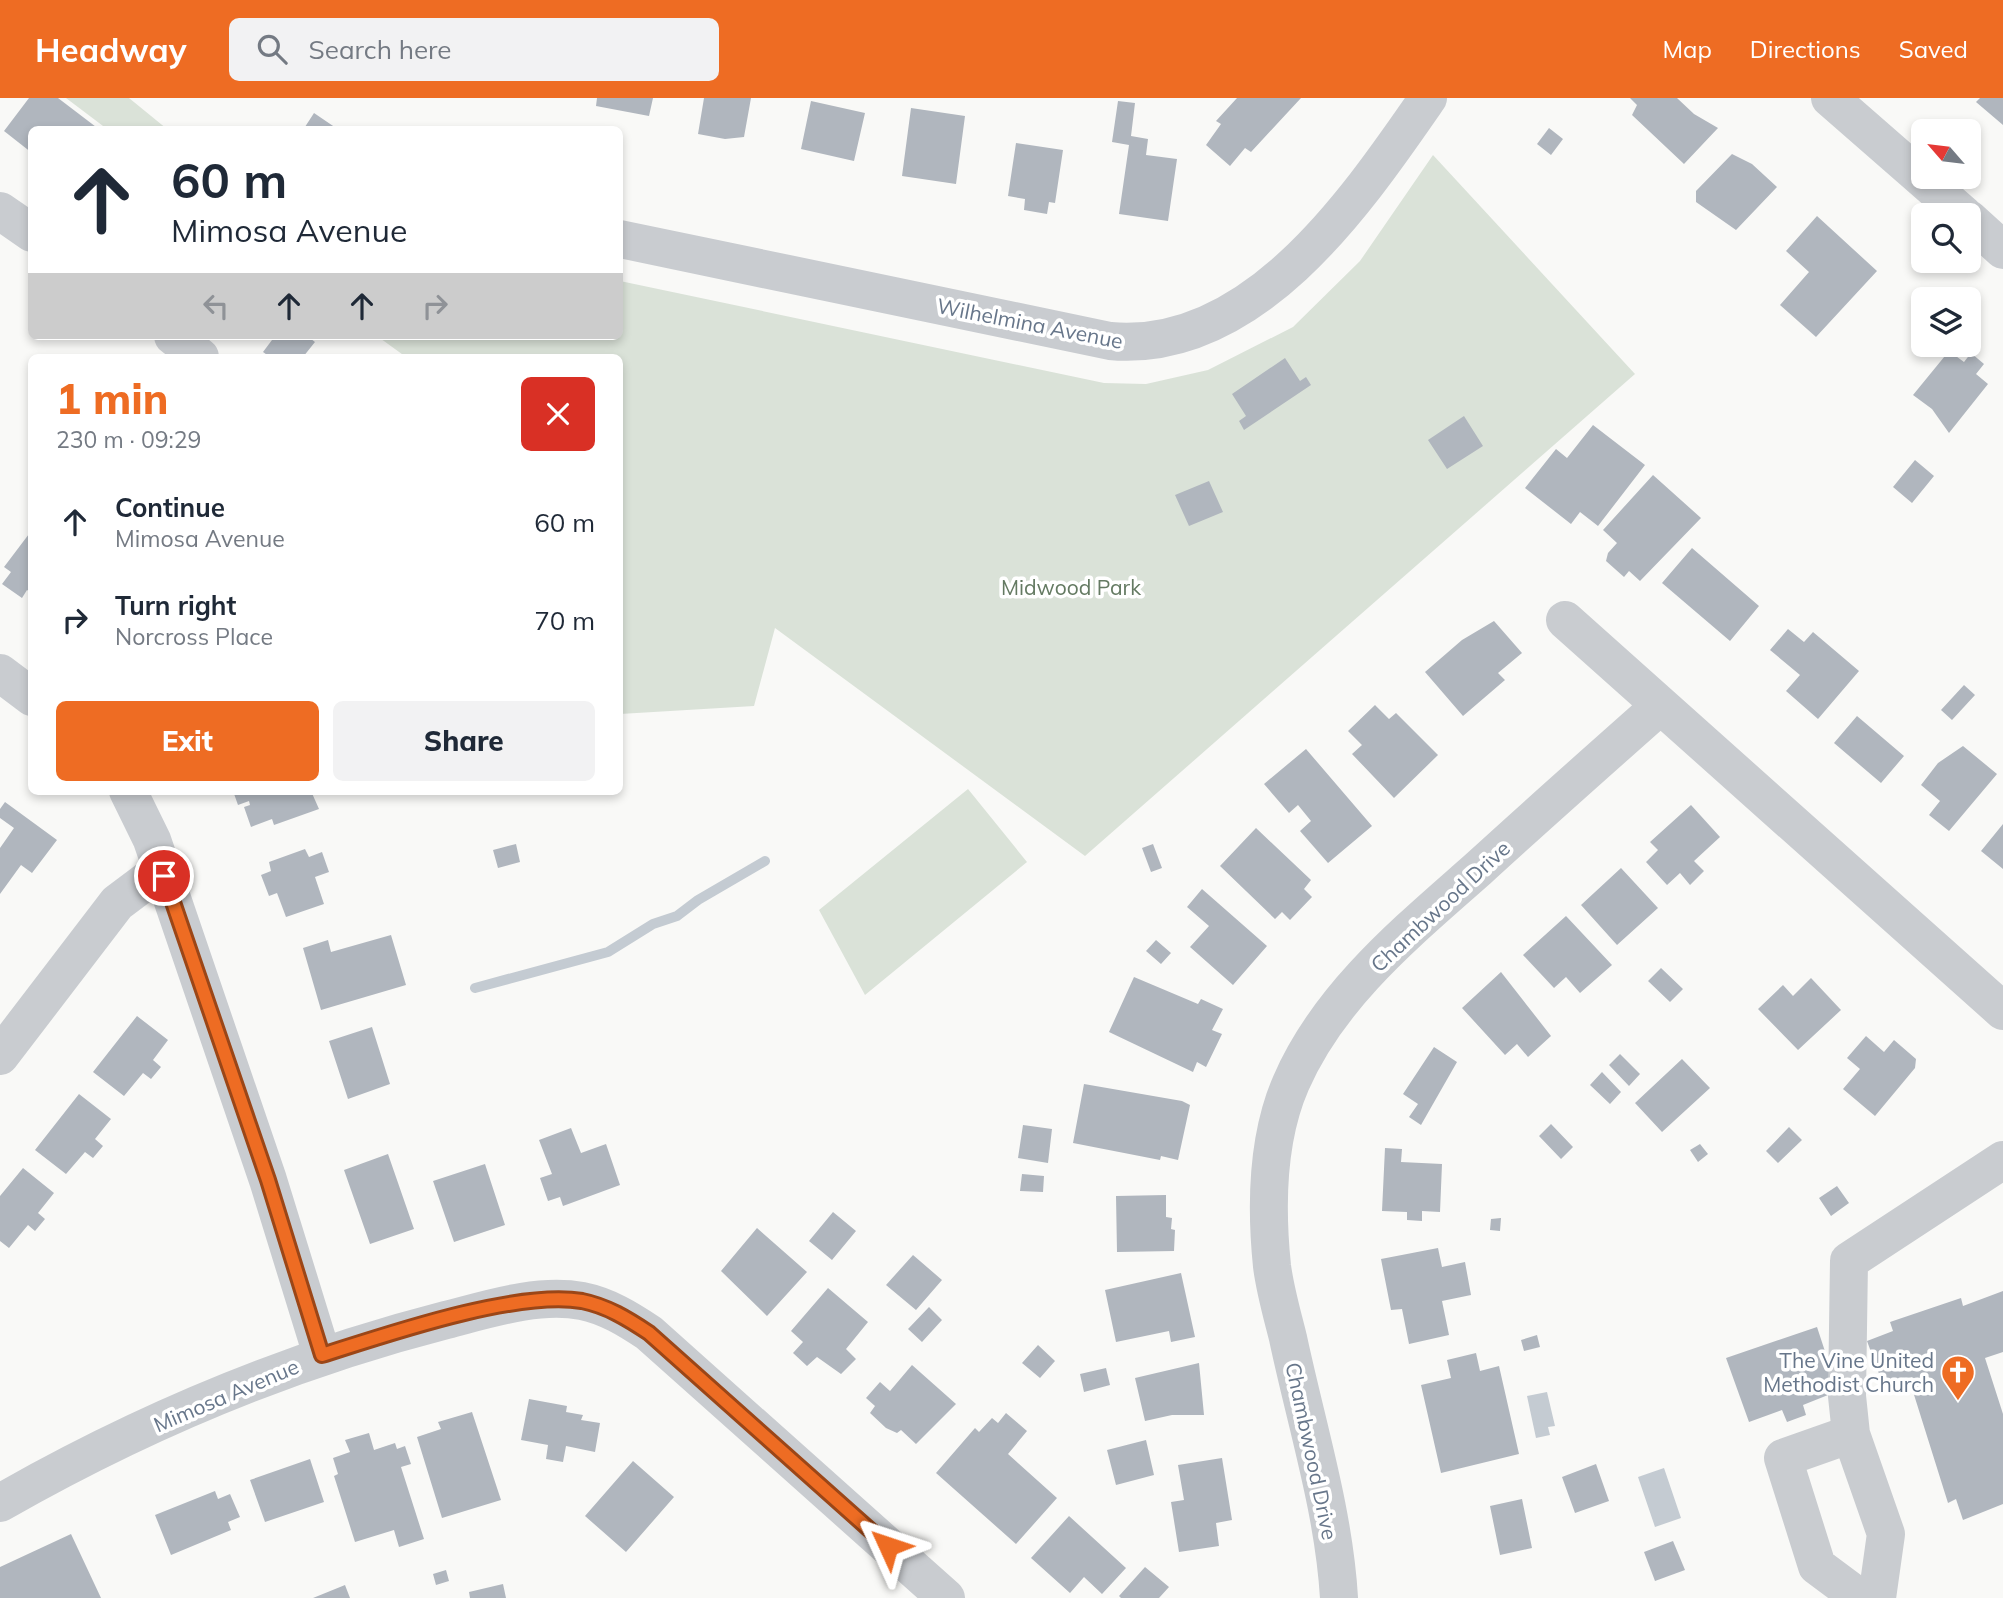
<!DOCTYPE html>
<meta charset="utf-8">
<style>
:root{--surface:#fff;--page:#f2f2f3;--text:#1f2937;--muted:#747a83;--accent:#ee6c23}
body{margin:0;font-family:Mulish,sans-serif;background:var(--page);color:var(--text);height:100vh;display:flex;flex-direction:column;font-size:26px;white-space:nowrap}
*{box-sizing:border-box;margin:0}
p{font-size:23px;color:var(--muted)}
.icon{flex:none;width:38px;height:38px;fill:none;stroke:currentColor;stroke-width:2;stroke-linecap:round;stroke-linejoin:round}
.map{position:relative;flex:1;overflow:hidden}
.sheet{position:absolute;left:28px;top:256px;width:595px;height:441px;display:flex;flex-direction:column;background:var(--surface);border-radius:10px;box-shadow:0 4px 10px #0003}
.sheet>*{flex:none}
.banner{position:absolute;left:28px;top:28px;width:595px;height:214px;border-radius:10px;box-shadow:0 4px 10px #0003;background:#fff;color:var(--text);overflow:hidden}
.needle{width:46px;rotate:298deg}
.fabs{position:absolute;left:1911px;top:21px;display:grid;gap:14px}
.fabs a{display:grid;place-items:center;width:70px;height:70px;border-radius:10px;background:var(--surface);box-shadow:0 4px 10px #0003;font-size:35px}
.pin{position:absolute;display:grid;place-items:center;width:60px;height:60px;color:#fff;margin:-30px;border:4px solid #fff;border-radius:50%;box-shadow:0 2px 7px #0007}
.me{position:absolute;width:77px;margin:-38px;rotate:312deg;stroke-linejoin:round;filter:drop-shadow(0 0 5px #0008)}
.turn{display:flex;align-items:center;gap:24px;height:147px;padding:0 28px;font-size:32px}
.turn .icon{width:91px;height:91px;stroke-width:2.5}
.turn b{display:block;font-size:49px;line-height:60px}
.lanes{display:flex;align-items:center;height:66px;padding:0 28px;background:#0003;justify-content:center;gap:35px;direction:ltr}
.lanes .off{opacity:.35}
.round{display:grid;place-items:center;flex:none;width:74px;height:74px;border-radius:10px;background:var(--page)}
.head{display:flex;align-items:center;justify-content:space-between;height:119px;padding:0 28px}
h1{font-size:42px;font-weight:800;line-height:52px;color:var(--accent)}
.button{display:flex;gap:14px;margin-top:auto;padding:14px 28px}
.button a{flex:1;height:80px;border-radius:10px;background:var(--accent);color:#fff;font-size:28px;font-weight:800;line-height:80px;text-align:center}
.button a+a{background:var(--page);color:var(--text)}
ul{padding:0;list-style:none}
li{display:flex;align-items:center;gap:21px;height:98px;padding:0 28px}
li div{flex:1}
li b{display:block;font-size:26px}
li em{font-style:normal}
header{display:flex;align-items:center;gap:42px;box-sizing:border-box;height:98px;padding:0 35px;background:var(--accent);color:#fff}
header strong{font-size:33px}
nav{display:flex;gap:38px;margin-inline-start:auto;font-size:24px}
.search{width:490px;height:63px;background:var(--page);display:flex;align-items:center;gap:18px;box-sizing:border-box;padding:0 24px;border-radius:10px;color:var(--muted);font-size:26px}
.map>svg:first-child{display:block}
</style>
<header>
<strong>Headway</strong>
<div class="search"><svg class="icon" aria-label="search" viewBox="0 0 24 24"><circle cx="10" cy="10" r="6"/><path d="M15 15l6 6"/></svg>Search here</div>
<nav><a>Map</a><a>Directions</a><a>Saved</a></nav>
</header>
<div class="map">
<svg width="2003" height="1500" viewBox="0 0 2003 1500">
<rect width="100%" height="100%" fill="#f9f9f7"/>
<path fill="#dae2d8" d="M66,0H129L167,31H107Z
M1433,57L1635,276L1085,758L775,530L754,608L620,616V259H406L377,238H620V183L1104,285L1146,286L1208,272L1293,229L1360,163Z
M968,691L1027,764L865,897L819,812Z"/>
<path fill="#c4cbd2" d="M1547,1294L1555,1328L1548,1329L1550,1337L1536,1340L1527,1298Z
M1664,1370L1681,1420L1655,1429L1638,1379Z"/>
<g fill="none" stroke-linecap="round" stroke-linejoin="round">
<path stroke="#c4cbd2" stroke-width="10" d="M475,890L608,854L653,826L677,818L698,802L765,763"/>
</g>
<path fill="#b0b6be" d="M29,0H58L100,32H32V55L4,33Z
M597,0H653L649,18L596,8Z
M704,0H751L744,39L725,41L698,36Z
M1237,0H1301L1251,54L1245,50L1230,68L1206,47L1221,26L1216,23Z
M1630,0H1677L1694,16L1718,30L1684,66L1632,17L1637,7Z
M1980,0H2003V27L1976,4Z
M811,3L865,15L854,63L801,51Z
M1118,3L1135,5L1131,38L1148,41L1146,57L1177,61L1168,123L1119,116L1129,47L1112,44Z
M911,10L965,18L956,86L902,78Z
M314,15L339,32H303Z
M1549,30L1563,41L1551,57L1537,46Z
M1016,45L1063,52L1055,105L1049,104L1047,116L1024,112L1025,101L1008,98Z
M1732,56L1752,66L1777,89L1736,132L1696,104V93Z
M1817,118L1877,173L1816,239L1780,207L1809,174L1786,153Z
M275,238H307L315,244L303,259H270L263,254Z
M1949,253L1964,264L1971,255L1984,266L1976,276L1988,286L1949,335L1932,311L1913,297Z
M1285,260L1300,283L1306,279L1311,287L1244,332L1239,323L1246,318L1232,296Z
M1464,318L1483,348L1447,371L1428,342Z
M1593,327L1645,367L1598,428L1580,414L1571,426L1525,390L1556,351L1567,360Z
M1915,362L1934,378L1912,405L1893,389Z
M1653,377L1701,420L1640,483L1629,473L1624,479L1606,463L1608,455L1617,445L1603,432Z
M1209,383L1223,414L1189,428L1175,397Z
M32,432V495L27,492L22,500L2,486L11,474L4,469Z
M1692,450L1759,508L1730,543L1662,485Z
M1494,523L1522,555L1498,575L1505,582L1463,618L1425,574L1462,542Z
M1788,531L1804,544L1813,534L1859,573L1818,621L1786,593L1800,577L1770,552Z
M1964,587L1975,597L1952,622L1941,612Z
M1375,607L1389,621L1396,615L1438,657L1394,700L1352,656L1362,647L1348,633Z
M1857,618L1904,658L1881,685L1834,645Z
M1963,648L1997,676L1949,733L1929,717L1940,703L1921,687L1938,665Z
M1306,651L1372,728L1328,765L1300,733L1311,723L1298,707L1289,715L1264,686Z
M233,693H311L319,711L274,727L272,721L251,729L244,709L250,707L249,703L238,707Z
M5,704L57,742L32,775L21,767L0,796V750L14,730L0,720V711Z
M1691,707L1720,739L1694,763L1704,773L1690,787L1680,775L1667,787L1646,764L1658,752L1650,744Z
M2003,726V771L1981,753Z
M1256,730L1311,782L1304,791L1312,799L1290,822L1282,814L1275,821L1220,768Z
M516,746L520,764L498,770L493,752Z
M1153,746L1162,770L1151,774L1142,750Z
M305,751L309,759L322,754L329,774L315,779L324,806L286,819L277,795L269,798L261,777L271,773L269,764Z
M1621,770L1658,810L1617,847L1581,807Z
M1202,791L1267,848L1233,887L1190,849L1209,828L1187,809Z
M1566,818L1612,867L1580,895L1566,879L1554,890L1523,857Z
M391,837L406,887L321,912L303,850L328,842L331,854Z
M1156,842L1171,855L1161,866L1146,853Z
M1661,870L1683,891L1670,904L1648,883Z
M1501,874L1551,938L1528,959L1517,946L1505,957L1462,910Z
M1134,879L1198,906L1201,901L1223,911L1212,932L1222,936L1206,969L1197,964L1193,974L1109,934Z
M1811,880L1841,912L1798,952L1758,911L1783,887L1793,898Z
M137,918L168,942L153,962L161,969L151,981L143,975L124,998L93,974Z
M372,929L390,986L348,1001L329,943Z
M1866,938L1884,954L1894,942L1916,961L1915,970L1875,1018L1843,991L1860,971L1847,960Z
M1434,949L1457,964L1421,1027L1409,1019L1418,1006L1403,996Z
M1620,956L1640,976L1629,988L1609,967Z
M1682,961L1710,990L1662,1034L1635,1005Z
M1602,974L1621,994L1610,1006L1590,987Z
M1084,986L1182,1003L1190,1007L1178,1062L1161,1058L1160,1062L1073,1045Z
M79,996L111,1021L95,1041L103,1048L93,1060L85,1054L66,1076L35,1052Z
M1551,1026L1573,1049L1561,1061L1539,1038Z
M1023,1027L1052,1031L1048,1065L1018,1060Z
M1789,1029L1802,1042L1778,1065L1766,1053Z
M571,1030L581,1055L606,1046L620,1087L563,1108L560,1099L548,1103L540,1080L552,1076L539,1042Z
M1700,1046L1708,1056L1698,1064L1690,1052Z
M1385,1050L1402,1051L1401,1064L1442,1066L1440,1114L1422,1113V1123L1407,1122V1114L1382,1113Z
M388,1056L414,1131L370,1146L344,1072Z
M485,1066L505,1127L454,1144L433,1083Z
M23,1070L54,1095L38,1115L45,1121L35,1133L28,1127L9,1150L0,1143V1098Z
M1022,1076L1044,1078L1043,1094L1020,1093Z
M1837,1088L1849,1105L1831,1118L1819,1100Z
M1166,1097V1119L1172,1120L1171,1131L1175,1132L1174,1153L1117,1154L1116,1098Z
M833,1114L856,1133L832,1162L809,1143Z
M1501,1120L1500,1133L1490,1132L1491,1121Z
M757,1130L807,1174L767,1218L721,1173Z
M1438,1150L1442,1169L1465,1164L1471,1197L1442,1203L1449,1237L1409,1246L1402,1211L1391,1212L1381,1161Z
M913,1157L942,1182L916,1212L886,1187Z
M1181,1175L1195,1239L1171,1244L1169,1233L1116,1244L1105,1192Z
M828,1190L868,1224L846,1251L856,1261L841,1276L817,1259L807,1268L793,1255L803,1244L791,1233Z
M2003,1193V1254L1985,1260L2003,1316V1406L1963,1422L1956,1401L1948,1405L1910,1284L1885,1292L1867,1243L1893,1233L1890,1224L1961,1200L1963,1208Z
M929,1209L942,1222L922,1244L908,1231Z
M1817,1229L1838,1293L1803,1307L1806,1317L1787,1324L1782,1312L1749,1324L1726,1260Z
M1537,1237L1540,1249L1524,1253L1521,1242Z
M1038,1247L1055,1263L1040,1280L1022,1265Z
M1476,1255L1480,1273L1499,1268L1519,1356L1441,1375L1421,1287L1451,1280L1447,1262Z
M1199,1265L1204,1317H1172L1145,1323L1135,1280Z
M912,1267L956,1306L916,1346L901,1332L897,1335L886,1330L870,1315L875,1308L866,1300L880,1284L890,1293Z
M1106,1270L1110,1287L1084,1294L1080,1276Z
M529,1301L567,1308L566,1314L583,1317L581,1322L600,1325L595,1354L566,1348L563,1364L546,1361L548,1347L521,1342Z
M472,1314L501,1402L442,1420L417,1339L441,1331L438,1324Z
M1006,1315L1027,1333L1008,1356L1057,1400L1016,1446L936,1375L975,1330L979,1334L992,1320L998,1325Z
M369,1335L374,1352L395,1345L397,1351L405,1348L411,1366L401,1369L424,1441L399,1449L394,1432L355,1444L334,1378L338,1376L333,1360L350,1354L345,1342Z
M1146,1342L1154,1377L1116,1387L1107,1352Z
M1222,1360L1232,1422L1216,1425L1219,1448L1179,1454L1171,1404L1184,1402L1178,1367Z
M310,1361L324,1404L265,1424L250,1382Z
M633,1363L674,1399L626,1454L585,1418Z
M1596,1366L1609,1403L1575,1415L1562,1379Z
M215,1393L218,1401L230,1396L240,1419L228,1424L231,1432L171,1457L155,1417Z
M1522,1401L1532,1450L1500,1457L1490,1408Z
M1069,1418L1126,1470L1102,1496L1084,1479L1070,1495L1031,1460Z
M71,1436L101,1500H0V1469Z
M1673,1443L1685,1472L1655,1483L1644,1454Z
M1145,1469L1169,1489L1159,1500H1121L1119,1498Z
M446,1472L449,1483L436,1487L433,1476Z
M503,1486L506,1500H470L469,1494Z
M345,1487L350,1500H313Z"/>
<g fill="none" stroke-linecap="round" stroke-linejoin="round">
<path stroke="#c9ccd0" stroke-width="38" d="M1830,0L1964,117
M0,113L32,135
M1969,121L2003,152
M620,141L1110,243C1253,256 1356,104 1428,0
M173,238L200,259
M1565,522L2003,913
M0,575L32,599
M128,693L152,742L268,1082L322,1257
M0,958L117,805L161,772
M1851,1336L1783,1360L1817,1468L1860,1500
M0,1405C140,1325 290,1262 446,1222C489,1211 537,1195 582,1203C607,1208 628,1221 649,1235L946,1500
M1339,1500C1334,1413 1306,1325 1288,1240C1282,1216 1275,1192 1272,1168C1266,1109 1267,1040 1291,985C1329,897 1408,833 1478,771C1538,716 1599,662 1660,608
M1877,1500L1886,1436L1851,1336L1847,1298L1849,1163L2003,1062"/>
</g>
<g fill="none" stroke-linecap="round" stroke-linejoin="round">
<g stroke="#9b4617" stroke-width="18">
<path id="route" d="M164,778L268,1082L322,1257C388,1236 516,1192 582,1203C607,1208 628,1221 649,1235L888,1448"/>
</g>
<use href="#route" stroke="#ee6c23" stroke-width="12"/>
</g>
<defs>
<g id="church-pin" transform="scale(1.75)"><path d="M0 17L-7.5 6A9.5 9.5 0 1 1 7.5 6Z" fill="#ee6c23" stroke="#fff"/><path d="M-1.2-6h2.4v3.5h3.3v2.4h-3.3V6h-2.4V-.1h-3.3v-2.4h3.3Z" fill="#fff"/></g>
</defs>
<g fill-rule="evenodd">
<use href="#church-pin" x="1958" y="1274"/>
</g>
<g text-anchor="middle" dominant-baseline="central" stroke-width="7" stroke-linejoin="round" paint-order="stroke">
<g font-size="21" fill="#67768a" stroke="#fff">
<text transform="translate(1030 225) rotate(11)">Wilhelmina Avenue</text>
<text transform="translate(1440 808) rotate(-43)">Chambwood Drive</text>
<text transform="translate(226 1297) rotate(-23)">Mimosa Avenue</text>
<text transform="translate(1312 1353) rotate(78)">Chambwood Drive</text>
</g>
<g font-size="21" fill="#647a62" stroke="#fff">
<text x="1071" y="489">Midwood Park</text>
</g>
<g font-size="21" fill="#67768a" stroke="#fff" text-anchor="end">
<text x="1934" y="1262">The Vine United<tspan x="1934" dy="24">Methodist Church</tspan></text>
</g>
</g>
</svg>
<div class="fabs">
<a><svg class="needle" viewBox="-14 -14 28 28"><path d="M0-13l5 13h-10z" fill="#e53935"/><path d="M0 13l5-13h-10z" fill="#747a83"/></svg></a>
<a><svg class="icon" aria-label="search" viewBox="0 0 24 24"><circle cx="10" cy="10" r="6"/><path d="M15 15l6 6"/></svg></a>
<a><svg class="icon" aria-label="layers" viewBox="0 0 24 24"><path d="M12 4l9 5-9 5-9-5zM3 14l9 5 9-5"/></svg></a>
</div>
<div class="pin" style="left:164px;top:778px;background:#d93025"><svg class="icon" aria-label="arrive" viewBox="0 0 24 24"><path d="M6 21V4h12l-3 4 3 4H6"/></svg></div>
<svg class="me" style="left:888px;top:1448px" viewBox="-20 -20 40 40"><path d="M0-17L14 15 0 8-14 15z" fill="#ee6c23" stroke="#fff" stroke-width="4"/></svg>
<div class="banner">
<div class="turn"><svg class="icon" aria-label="ahead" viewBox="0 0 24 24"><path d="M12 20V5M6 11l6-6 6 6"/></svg><div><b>60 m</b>Mimosa Avenue</div></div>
<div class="lanes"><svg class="icon off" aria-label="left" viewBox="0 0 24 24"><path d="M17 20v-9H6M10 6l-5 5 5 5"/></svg><svg class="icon" aria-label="ahead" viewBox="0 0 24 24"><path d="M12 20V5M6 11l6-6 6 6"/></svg><svg class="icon" aria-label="ahead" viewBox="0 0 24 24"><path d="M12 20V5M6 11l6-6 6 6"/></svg><svg class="icon off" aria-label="right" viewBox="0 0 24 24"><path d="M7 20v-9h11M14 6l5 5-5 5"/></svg></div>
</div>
<section class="sheet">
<div class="head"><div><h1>1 min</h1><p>230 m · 09:29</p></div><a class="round" style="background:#d93025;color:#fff"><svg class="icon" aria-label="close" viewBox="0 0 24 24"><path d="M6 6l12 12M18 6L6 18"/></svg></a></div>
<ul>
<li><svg class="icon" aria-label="ahead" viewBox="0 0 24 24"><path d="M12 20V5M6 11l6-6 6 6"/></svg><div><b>Continue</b><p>Mimosa Avenue</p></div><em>60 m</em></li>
<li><svg class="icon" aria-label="right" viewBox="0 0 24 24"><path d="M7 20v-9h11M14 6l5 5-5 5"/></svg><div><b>Turn right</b><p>Norcross Place</p></div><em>70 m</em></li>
</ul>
<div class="button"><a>Exit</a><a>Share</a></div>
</section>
</div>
